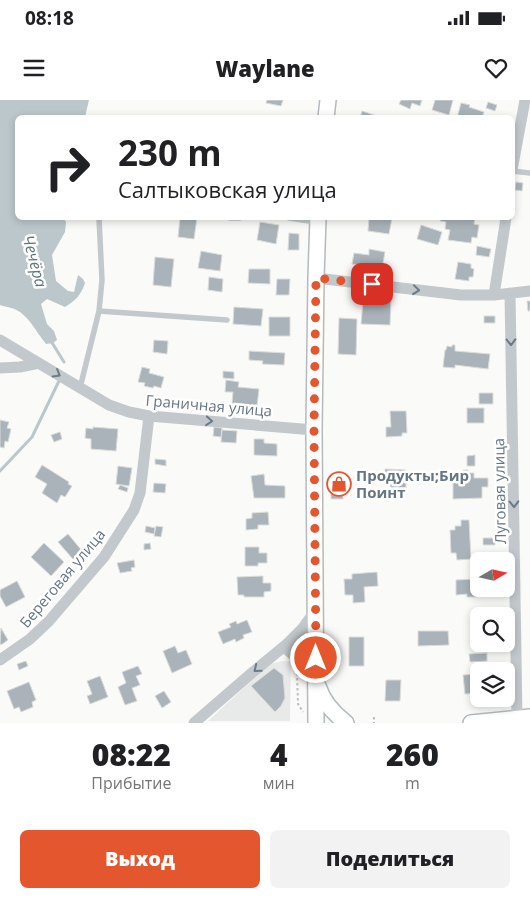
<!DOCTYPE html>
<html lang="ru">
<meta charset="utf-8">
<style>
:root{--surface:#fff;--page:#f2f2f2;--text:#202124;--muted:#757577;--accent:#e4572e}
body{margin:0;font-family:"Open Sans",sans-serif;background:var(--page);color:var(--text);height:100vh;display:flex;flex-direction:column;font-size:19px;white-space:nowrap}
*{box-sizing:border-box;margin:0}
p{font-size:16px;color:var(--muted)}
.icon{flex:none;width:28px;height:28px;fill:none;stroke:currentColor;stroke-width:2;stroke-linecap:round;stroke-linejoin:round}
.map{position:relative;height:623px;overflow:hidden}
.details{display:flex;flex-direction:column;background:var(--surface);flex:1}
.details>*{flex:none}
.banner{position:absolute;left:15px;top:15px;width:500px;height:105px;border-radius:8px;box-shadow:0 2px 8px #0003;background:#fff;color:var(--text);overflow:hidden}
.needle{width:32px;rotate:81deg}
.controls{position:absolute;left:470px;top:452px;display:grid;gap:10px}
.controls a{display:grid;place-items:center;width:45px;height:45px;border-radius:8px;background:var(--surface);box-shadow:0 2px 8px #0003;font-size:25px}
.pin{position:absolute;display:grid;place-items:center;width:42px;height:42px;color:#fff;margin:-21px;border-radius:10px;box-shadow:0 2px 8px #0006}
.me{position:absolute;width:55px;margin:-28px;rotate:0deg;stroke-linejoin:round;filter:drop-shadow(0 0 4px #0008)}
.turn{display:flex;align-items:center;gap:18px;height:105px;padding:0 20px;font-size:22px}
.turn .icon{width:65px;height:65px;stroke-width:2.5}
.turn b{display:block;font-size:35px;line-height:42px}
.eta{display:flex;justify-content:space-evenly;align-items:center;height:85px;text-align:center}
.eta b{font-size:30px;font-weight:800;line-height:35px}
.button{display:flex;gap:10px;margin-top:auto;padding:10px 20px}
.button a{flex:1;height:58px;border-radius:8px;background:var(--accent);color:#fff;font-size:20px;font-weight:800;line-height:58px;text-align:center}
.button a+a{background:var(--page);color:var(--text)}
.status{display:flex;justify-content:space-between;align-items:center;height:35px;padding:0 25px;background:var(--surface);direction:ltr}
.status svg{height:14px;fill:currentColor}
header{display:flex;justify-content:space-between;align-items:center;height:65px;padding:0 20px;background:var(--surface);font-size:22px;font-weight:800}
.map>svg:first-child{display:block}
</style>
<div class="status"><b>08:18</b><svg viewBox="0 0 49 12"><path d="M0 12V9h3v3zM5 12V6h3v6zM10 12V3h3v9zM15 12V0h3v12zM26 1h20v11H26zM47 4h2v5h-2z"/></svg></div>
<header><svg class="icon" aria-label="menu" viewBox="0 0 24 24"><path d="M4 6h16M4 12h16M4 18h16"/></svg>Waylane<svg class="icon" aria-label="heart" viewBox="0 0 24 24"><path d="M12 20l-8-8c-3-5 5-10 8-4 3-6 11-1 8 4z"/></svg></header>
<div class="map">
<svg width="530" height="623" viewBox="0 0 530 623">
<rect width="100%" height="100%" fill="#fafaf8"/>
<path fill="#e8e9e9" d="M282,561L291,562L290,621H208L270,564Z"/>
<path fill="#bbc7cb" d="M0,0H89L85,17L18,18V118H63L66,122L65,132L52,155L56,181L68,191L74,192L78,175L83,179L85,183C81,195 76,200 65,207L47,199L41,204L47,224L54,231L57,240L53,243L46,244C37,233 31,220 20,212C15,208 6,207 0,205Z"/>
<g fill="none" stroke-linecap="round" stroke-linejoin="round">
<path stroke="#bbc7cb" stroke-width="3" d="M51,241L64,262
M0,371L32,337L59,281"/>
</g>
<path fill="#aab3b9" stroke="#dcdcda" d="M267,0H283L281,6L266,3Z
M401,0H422L420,6L412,3L410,9L399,4Z
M435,0H453L449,15L432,10Z
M488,2L497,5L495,11L486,8Z
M461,3L470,5L469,7L484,12L482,18H457Z
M362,11L383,18H360Z
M516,82L523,83L522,91L515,90Z
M180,118H197L194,139L178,137Z
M369,118H392L389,134L368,131Z
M441,118H475L474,124L479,125L477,138L472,137L471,143L448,140L450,130L445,129L446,122L440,121Z
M260,122L279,125L276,144L257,140Z
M421,125L442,132L438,145L417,139Z
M289,133L299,134V150H288Z
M477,146L491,149L489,157L476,155Z
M369,149L385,152L382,169L352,164L354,153L369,155Z
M201,151L222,155L220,171L198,168Z
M155,157L174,159L171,187L153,185Z
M458,162L471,164V168L474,169L473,177H469V181L455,179Z
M249,169H270V184L248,183Z
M209,177L223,179L222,192L208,190Z
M277,179H290L289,195H276Z
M375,196H386V199H391L390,225L361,224L363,201H375Z
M527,201H530V211H528Z
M234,207L263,209L261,226L233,224Z
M484,216H495V223H484Z
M269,217H290V236H269Z
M339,218L357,219L356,255L338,254Z
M154,240L168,241L167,254L153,252Z
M452,245H455V251L490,254L488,269L455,265V268L443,267L445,250H446L447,246L452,247Z
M249,251L285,253L284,265L262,264L263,261L249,260Z
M142,267L150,269L149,273L164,277L161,288L154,286L153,288L144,286L145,283L138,282Z
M223,271L234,272V279L223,278Z
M226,280L239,282L238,287L259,289L257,306L232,303L233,292H225Z
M479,293H493V304H479Z
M467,308H484V323H467Z
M390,311H406L407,333H402V336L386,337V327H391Z
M0,320L9,322L7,328L11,329L8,342L5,341L4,348L0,347Z
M93,327L118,329L116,351L91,349V339L85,338L86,328L93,329Z
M214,327L222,328L221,337L213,336Z
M222,330L237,331L236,343L221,342Z
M60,332L62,339L54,342L51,335Z
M254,339H264V343L277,344V356L254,355Z
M475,355V366H467V356Z
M155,359L166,360V366L155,364Z
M42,365L69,382L68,384L72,386L65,397L61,395L57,403L42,393L47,384L35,377Z
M118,366L132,368L129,386L116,384Z
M385,369L406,370V388L390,387V376H385Z
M463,370H468V373H474V378H488V387H482V398L453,399V378H463Z
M264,374L265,385L285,386V398H254L251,376Z
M154,383L166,384L165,393L153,392Z
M331,383H343V399H331Z
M120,385L128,388L127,392L118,389Z
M268,412L269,425H258V429L246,430V419L252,418V413Z
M461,420H469L471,459L457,460L456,453H451L450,430H455V426H461Z
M146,426L155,428L154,434L145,432Z
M156,426L163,427L161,437L154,436Z
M68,434L88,458L79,466L58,442Z
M483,438H495V445H483Z
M44,443L64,462L51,476L31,457Z
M150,443L151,449L144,450V444Z
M245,447H259V453H267V463H258V466H245Z
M134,460L135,467L131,468L132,471L120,473L117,463Z
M377,472L378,486L364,487L365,502L353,503V495H345L344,479H352V474Z
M263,476V483H271V491L264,492V497H244V495H238L237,477Z
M476,479L477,497H467V494L456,495V480Z
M17,481L25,497L6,507L0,496V490Z
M247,520L252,532L243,535L244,538L236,542L235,539L223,544L218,532L231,527L229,524L236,521L237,524Z
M1,528L8,540L1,545L0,543Z
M418,531H448L449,545L418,546Z
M349,537H364V566H349Z
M472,540H479V544H489V547L472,548Z
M175,546L178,553L186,550L192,564L172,573L163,551Z
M487,553V561L470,562L469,554Z
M26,561L28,566L19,570L17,564Z
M138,566L142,574L136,576L140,585L132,588L137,601L125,605L118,587L126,583L122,572Z
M274,568L283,575L285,598L281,606L275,612L251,586Z
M478,574L479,593L465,594L463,575Z
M100,576L108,597L90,604L87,596L92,594L87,581Z
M386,580H401L400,601H385Z
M29,582L36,600L32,602L33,607L21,612L19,607L14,609L7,591Z
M164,591L171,602L162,608L155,596Z"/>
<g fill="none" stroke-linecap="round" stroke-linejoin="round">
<g stroke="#b3babf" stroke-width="18">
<path id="secondary" d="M326,18L328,0
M318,586C323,602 333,613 346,623
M316,623L314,330L316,178L318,118
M471,623L530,617"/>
</g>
<path stroke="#bbbfc2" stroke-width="2" stroke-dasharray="2.5 2.5" stroke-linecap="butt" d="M297,573L298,604L303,612
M374,617V623"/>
<path stroke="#c3c8cc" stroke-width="5.5" d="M512,71L530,73
M230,118H240
M289,118L316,122
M99,211L102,180L99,118
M80,288L99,211L227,220"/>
<path stroke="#c3c8cc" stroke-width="11" d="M512,70L525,0
M316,178L461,195H494L530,191
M510,193L517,618
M494,195L506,118
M0,240L109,305L129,312L149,316L314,330
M0,268L20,267L39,263
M284,547L316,574
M0,560L30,539L49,521L104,457L134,410L140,393L149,316
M194,623L253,572L287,544L302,529L316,510"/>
<use href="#secondary" stroke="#fff" stroke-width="15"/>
</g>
<defs><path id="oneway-chevron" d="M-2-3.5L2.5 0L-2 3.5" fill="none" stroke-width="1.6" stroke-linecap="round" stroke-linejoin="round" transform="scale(1.25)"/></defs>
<g stroke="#6a7a87">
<use href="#oneway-chevron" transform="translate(416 190) rotate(6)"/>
<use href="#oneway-chevron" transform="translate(511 242) rotate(89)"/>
<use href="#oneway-chevron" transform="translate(57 274) rotate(31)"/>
<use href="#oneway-chevron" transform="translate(209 321) rotate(5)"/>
<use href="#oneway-chevron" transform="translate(514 404) rotate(89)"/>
<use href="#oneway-chevron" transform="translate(257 569) rotate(141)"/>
</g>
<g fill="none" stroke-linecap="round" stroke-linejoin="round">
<path stroke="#e4572e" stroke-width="9" stroke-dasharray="0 16.2" d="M316,558L314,330L316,178L372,184"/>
</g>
<defs>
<g id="shop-ring" transform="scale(1.25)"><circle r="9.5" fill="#fff" stroke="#e4572e" stroke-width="1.5"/><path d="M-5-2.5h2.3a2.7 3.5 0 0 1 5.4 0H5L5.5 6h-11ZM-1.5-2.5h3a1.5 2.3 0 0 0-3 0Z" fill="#e4572e"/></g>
</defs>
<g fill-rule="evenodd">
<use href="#shop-ring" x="339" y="384"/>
</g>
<g text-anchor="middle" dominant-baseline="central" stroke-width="5" stroke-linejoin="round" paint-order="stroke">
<g font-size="15" fill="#657683" stroke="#fff">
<text transform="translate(209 305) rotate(5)">Граничная улица</text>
<text transform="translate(499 391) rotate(-91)">Луговая улица</text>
<text transform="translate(62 478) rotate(-50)">Береговая улица</text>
</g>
<g font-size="15" font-weight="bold" fill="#657683" stroke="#fff" text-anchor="start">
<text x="356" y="375">Продукты;Бир<tspan x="356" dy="17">Поинт</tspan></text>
</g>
<g font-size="16" font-style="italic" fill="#60757c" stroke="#fff">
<text transform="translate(35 161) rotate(75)">Чечёра</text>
</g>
</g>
</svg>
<div class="controls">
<a><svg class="needle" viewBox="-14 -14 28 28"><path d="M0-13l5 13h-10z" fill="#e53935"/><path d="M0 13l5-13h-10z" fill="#757577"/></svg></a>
<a><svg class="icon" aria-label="search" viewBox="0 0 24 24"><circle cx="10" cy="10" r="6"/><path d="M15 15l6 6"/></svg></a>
<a><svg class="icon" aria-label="layers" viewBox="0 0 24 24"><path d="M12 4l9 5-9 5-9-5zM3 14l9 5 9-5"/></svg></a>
</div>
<div class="pin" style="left:372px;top:184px;background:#d93025"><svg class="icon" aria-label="arrive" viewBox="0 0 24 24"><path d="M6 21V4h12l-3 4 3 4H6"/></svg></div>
<svg class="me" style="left:316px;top:558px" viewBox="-20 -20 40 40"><circle r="17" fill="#e4572e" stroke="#fff" stroke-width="3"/><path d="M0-11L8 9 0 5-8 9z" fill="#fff"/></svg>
<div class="banner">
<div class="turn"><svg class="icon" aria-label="right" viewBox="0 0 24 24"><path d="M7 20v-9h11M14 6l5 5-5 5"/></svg><div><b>230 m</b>Салтыковская улица</div></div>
</div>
</div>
<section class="details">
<div class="eta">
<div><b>08:22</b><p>Прибытие</p></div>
<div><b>4</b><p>мин</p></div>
<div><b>260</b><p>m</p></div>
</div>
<div class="button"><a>Выход</a><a>Поделиться</a></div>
</section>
